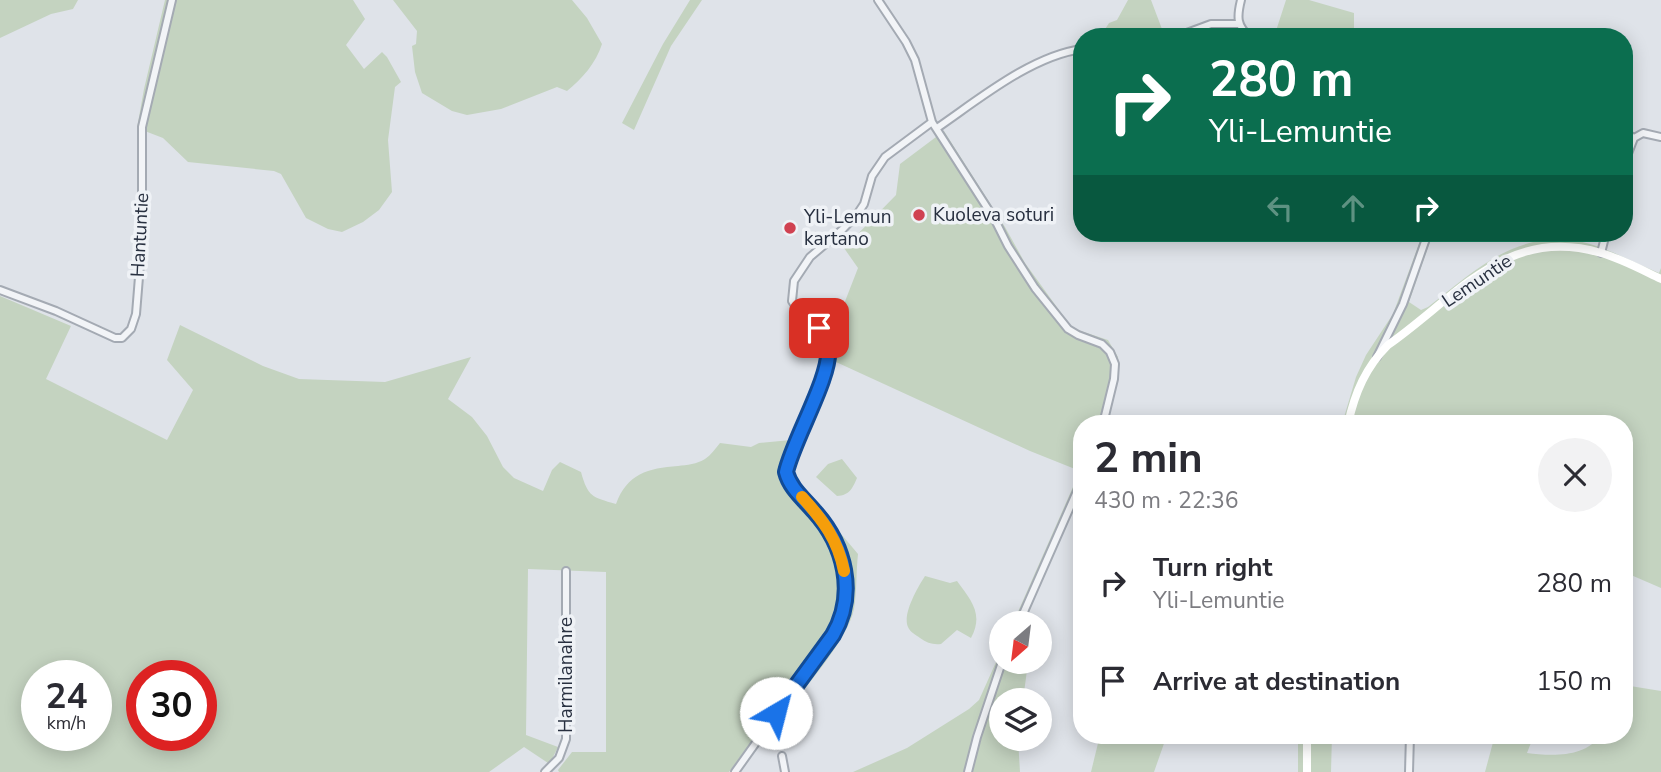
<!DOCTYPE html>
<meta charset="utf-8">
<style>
:root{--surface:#fff;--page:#f2f2f3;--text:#2b2b33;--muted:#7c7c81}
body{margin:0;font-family:"Nunito Sans",sans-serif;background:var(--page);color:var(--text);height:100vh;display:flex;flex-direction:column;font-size:26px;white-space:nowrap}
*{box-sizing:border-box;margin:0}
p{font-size:23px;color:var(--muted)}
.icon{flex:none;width:38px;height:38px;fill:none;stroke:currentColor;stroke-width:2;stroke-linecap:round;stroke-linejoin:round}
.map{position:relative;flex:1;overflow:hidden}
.drawer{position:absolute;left:1073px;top:415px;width:560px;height:329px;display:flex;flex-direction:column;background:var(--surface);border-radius:28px;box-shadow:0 4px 18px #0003}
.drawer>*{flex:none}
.top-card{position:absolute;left:1073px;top:28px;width:560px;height:214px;border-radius:28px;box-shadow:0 4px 18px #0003;background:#0b6e4f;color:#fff;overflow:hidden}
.needle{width:46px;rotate:208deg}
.buttons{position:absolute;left:989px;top:611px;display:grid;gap:14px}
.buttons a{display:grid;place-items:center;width:63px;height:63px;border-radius:50%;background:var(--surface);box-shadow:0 4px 18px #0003;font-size:35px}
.speed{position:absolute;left:21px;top:660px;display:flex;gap:14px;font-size:35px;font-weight:700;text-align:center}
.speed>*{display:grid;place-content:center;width:91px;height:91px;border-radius:50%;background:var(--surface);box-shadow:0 4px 18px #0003;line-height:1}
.speed small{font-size:18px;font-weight:400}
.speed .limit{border:10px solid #d22;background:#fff;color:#111}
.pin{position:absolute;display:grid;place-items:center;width:60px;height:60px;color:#fff;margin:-30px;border-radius:14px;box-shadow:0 4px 10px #0006}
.me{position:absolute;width:77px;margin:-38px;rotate:37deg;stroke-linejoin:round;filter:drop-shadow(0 0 5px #0008)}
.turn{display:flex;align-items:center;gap:24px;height:147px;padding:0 21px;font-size:32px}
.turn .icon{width:91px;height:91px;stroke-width:2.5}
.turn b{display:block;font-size:49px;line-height:60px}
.lanes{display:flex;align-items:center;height:66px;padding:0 21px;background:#0003;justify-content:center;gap:35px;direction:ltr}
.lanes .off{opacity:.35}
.round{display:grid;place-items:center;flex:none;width:74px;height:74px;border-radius:37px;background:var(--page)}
.overview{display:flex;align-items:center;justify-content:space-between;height:119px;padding:0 21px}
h1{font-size:42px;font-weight:700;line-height:52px}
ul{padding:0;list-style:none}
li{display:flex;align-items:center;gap:21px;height:98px;padding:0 21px}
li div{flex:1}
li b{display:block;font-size:26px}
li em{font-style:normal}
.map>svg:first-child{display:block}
</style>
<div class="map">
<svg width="1661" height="772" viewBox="0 0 1661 772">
<rect width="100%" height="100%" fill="#dfe3e9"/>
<path fill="#c4d3c0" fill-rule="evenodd" d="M0,0H78L73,9L51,14L0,38Z
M165,0H353L365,19L346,45L364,69L382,52L387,57L401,82L395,87L388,140L392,192L379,210L363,222L342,232L328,229L306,218L281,174L274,171L188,162L163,138L137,128L144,89Z
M393,0H572L587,18L602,44C596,63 582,79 567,91L557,87L501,109L467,115L452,111L422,93L415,72L412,46L416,44L417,31Z
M690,0H702L671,46L634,130L622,123L663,44Z
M1128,0H1151L1165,37H1100L1109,23L1117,20Z
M1286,0H1309L1354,13V37H1274Z
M944,131L1005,227L1025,263L1072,328L1108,340L1118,357L1119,371L1107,423L1082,424L1081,490L1024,623H1013L1080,471L1030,451L836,362L794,462V478L858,554C856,572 857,591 854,609C848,640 801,692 781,719L771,715L729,772H559L558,770L572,752H606V572L528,569L526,735L558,747L552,759L548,763L524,747L489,772H0V296L71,326L46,379L167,440L193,390L167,360L180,325L263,366L299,379L385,382L471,357L448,399L472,417L487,436L503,467L514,478L543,491L552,470L560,462L581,472C588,497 592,497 616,504C627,474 648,468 678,466C687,465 697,464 705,459C711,455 715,449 720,443L751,447L759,443L791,440L858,268L844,248L896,195L900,164ZM37,676H96V735H37ZM142,676H201V735H142Z
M1423,233H1433L1409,302L1421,310L1428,307C1478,268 1521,225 1590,244C1613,251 1637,264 1659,273L1661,268V588L1624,572V424H1342L1356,377L1366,355L1393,314Z
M842,459L857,478C852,489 850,495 837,496L816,477L828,464Z
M925,576L950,583L957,581C971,600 984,614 971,638L957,630L941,644C933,645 927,643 920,638C916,635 910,632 908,627C902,614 918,587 925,576Z
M1001,651V662L1028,663L1023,700H1001V738L1018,739L1020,772H853L907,748L969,709L979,700Z
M1624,685L1661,691V772H1485L1495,735H1534L1527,753C1551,756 1586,758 1600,735H1624Z
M1100,735H1167L1154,772H1091Z
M1298,735H1332L1331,772H1298Z"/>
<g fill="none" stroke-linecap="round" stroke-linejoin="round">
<g stroke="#a4aab3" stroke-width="10">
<path id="street" d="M878,0L906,42L915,60L932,122L995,220L1008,246L1035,288L1068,329L1078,335L1102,344L1110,352L1115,364L1114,379L1103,424
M1241,0C1237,16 1236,27 1251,37
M1147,37L1158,33L1184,34L1211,24H1239
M937,128C978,100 1031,56 1082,49
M1624,132L1634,138L1643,133L1661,137
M1624,164L1634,138
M1601,253L1606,233
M0,290L56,311L115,338H122L131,329L136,314L142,240V127L172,0
M1377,357L1403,304L1428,233
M1019,623L1082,480
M782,756L785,772
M545,772L559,758L566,739V571
M735,772L833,635C857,594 845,545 814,511C804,499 790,488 786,472L828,358L826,338L819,329L798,310L792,301L794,281L810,257L843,229L858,213L864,204L872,176L885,157L932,122
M968,772L977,737L1002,662
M1409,772L1410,735"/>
</g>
<use href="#street" stroke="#f2f4f7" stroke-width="6"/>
<path stroke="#fff" stroke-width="8" d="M1348,424C1355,392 1366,367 1388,345C1458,296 1507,225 1601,253C1622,259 1642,270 1661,279
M1307,735V772"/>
</g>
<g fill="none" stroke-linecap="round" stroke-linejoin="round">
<g stroke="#114b97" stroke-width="18">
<path id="route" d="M776,713L833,635C857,594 845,545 814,511C804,499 790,488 786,472C793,440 832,375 828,348C827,340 823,335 819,328"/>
</g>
<use href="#route" stroke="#1a73e8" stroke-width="12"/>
<path stroke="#f59e0b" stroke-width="12" d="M802,497C823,520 838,540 844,571"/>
</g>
<g fill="#d04251" stroke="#eff2f6" stroke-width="2.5">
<circle cx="919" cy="215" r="7"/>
<circle cx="790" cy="228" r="7"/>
</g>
<g text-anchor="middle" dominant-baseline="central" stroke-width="7" stroke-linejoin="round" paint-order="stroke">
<g font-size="19" fill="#283040" stroke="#eff2f6" text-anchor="start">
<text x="933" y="215">Kuoleva soturi</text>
<text x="804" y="217">Yli-Lemun<tspan x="804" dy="22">kartano</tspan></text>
</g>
<g font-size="19" fill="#283040" stroke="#eff2f6">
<text transform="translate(140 235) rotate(-87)">Hantuntie</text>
<text transform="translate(1477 281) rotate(-34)">Lemuntie</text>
<text transform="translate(566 675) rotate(-90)">Harmilanahre</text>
</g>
</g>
</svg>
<div class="buttons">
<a><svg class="needle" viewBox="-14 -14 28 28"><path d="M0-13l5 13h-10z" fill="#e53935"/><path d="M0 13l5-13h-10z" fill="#7c7c81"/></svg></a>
<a><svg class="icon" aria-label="layers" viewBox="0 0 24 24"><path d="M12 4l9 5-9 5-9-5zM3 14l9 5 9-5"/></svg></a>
</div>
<div class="speed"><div>24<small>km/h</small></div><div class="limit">30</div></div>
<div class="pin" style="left:819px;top:328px;background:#d93025"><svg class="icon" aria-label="arrive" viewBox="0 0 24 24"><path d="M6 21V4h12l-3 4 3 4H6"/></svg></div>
<svg class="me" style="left:776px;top:713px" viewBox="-20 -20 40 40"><circle r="19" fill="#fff"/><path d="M0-13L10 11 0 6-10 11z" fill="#1a73e8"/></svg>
<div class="top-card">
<div class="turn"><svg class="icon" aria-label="right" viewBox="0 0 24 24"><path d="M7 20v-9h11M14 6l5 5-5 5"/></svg><div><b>280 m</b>Yli-Lemuntie</div></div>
<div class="lanes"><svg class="icon off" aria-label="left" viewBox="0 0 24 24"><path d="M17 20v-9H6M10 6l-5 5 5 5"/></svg><svg class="icon off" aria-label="ahead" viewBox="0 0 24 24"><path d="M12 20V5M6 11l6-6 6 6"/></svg><svg class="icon" aria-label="right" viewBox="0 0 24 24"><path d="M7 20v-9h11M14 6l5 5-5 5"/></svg></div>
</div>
<section class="drawer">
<div class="overview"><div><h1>2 min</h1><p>430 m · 22:36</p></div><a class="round"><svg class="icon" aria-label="close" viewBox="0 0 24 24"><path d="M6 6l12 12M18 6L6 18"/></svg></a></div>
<ul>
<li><svg class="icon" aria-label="right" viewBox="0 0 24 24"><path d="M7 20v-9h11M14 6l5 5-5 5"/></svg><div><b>Turn right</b><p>Yli-Lemuntie</p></div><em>280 m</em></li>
<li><svg class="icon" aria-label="arrive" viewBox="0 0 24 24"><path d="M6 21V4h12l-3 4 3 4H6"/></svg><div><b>Arrive at destination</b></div><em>150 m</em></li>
</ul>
</section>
</div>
